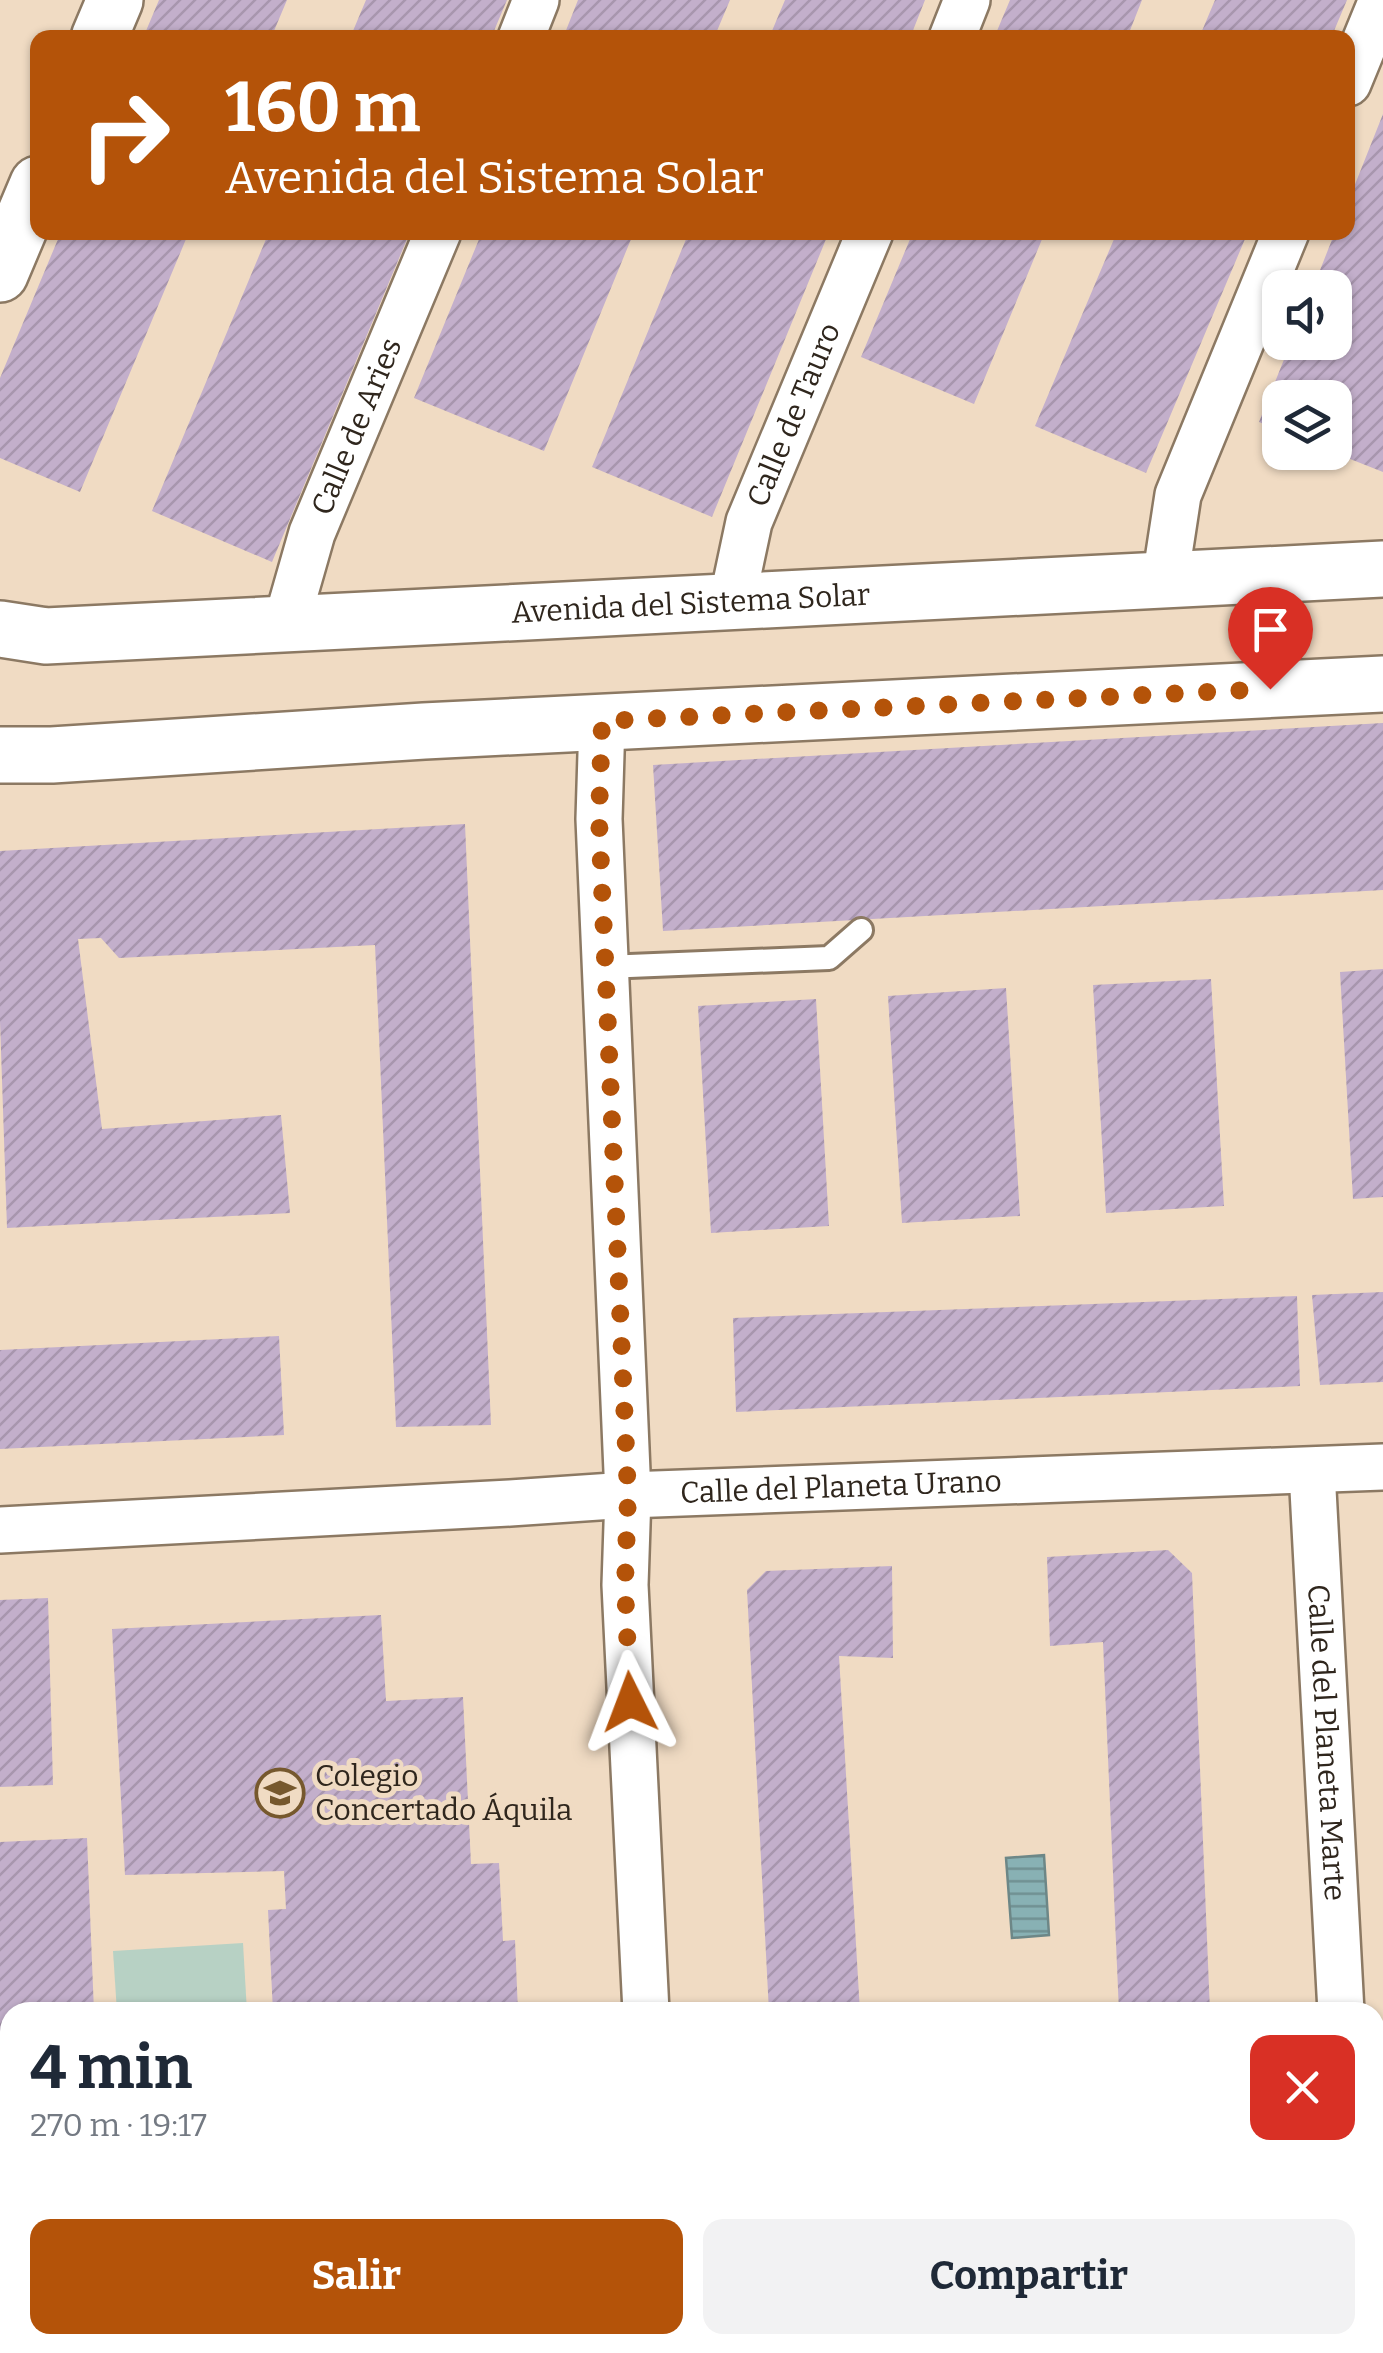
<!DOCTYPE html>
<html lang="es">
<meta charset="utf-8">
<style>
:root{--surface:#fff;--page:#f2f2f3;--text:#1f2937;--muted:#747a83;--accent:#b45309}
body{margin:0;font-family:Bitter,serif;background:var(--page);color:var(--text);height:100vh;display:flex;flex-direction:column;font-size:38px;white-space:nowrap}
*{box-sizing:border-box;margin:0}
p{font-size:32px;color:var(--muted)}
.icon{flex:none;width:55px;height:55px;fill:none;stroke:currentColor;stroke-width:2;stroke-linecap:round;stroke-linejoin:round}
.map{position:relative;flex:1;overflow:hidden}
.details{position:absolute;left:0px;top:2002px;width:1385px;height:352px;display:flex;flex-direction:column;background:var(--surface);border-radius:30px 30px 0 0;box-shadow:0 2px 8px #0004}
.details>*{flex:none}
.banner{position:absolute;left:30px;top:30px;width:1325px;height:210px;border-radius:20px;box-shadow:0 2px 8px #0004;background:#b45309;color:#fff;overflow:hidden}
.buttons{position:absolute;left:1262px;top:270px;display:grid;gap:20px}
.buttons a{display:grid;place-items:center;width:90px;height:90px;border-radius:20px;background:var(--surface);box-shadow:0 2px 8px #0004;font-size:50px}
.pin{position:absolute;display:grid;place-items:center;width:85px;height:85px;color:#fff;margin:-102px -42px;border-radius:50% 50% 50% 0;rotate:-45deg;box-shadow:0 0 10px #0007}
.pin .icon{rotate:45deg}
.me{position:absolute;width:110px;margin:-55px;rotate:357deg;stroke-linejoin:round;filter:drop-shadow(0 0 8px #0008)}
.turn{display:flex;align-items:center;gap:35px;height:210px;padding:0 30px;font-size:45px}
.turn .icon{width:130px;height:130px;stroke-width:2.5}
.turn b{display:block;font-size:70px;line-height:85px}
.round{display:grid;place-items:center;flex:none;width:105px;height:105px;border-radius:20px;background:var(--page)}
.overview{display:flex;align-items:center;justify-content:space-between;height:170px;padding:0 30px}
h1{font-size:60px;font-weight:700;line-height:75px}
.action{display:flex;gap:20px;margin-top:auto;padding:20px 30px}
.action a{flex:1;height:115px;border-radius:20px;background:var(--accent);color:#fff;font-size:40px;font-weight:700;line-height:115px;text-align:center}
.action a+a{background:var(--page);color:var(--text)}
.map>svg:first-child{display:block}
</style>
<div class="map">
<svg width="1383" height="2353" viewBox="0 0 1383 2353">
<defs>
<pattern id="water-rules" width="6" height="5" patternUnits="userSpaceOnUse" patternTransform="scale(2.5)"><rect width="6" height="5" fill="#88b1b4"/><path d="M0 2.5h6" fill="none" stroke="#709092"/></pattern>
<pattern id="building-hatch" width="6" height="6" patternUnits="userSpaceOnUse" patternTransform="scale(2.5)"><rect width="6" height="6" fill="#c3afcb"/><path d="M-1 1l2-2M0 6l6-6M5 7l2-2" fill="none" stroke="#a896ae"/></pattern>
</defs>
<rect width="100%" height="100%" fill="#f0dbc3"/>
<path fill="#b7d1c4" d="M243,1943L247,2012H117L113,1951Z"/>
<path fill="url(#water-rules)" stroke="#6d8787" stroke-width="2.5" d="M1044,1855L1049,1935L1012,1938L1006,1858Z"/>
<path fill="url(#building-hatch)" d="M159,0H287L271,38H143Z
M366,0H507L491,38H350Z
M578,0H730L714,38H563Z
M785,0H925L910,38H769Z
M1010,0H1142L1127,38H994Z
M1215,0H1347L1331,38H1199Z
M1383,114V472L1335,453V398H1280V431L1259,422L1291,342H1335V288H1313L1335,232H1348V202Z
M61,232H189L80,492L0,458V378Z
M269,232H410L272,562L152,511Z
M482,232H634L544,451L414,398Z
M689,232H829L712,517L592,467Z
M913,232H1045L974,404L861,357Z
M1117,232H1248L1146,473L1035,426Z
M1383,723V890L663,931L653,765Z
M465,824L491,1425L396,1427L375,945L119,958L101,938L78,939L102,1129L281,1115L290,1213L7,1228L0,1021V851Z
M1383,969V1197L1353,1199L1340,972Z
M1211,979L1224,1206L1106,1213L1093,985Z
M1006,988L1020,1216L902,1223L888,996Z
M816,999L829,1226L711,1233L698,1006Z
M1383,1292V1382L1320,1385L1312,1295Z
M1297,1296L1300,1386L736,1412L733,1318Z
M279,1336L284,1435L0,1449V1350Z
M1168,1550L1192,1573L1210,2012H1119L1103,1642L1050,1646L1047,1557Z
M892,1566L893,1658L839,1656L860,2012H769L747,1590L766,1571Z
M48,1598L53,1785L0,1787V1600Z
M381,1615L386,1701L463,1697L471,1864L499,1863L503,1941L515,1940L518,2012H273L268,1910L286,1909L284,1871L125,1875L112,1629Z
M87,1838L94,2012H10V2167H0V1842Z
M339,2345H535L536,2353H339Z
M789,2345H836L837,2353H789Z
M876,2345H924L925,2353H877Z
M1083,2345H1134L1135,2353H1083Z
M1173,2345H1223V2353H1174Z"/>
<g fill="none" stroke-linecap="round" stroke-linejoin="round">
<g stroke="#8c7963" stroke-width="28">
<path id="service" d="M605,967L829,958L861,930"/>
</g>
<g stroke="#8c7963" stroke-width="50">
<g id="minor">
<path d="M521,38L536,0"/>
<path d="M952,38L967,0"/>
<path d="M1348,83L1382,0"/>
<path d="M1165,580L1178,495L1286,232"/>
<path id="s1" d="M732,602L749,522L870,232"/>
<path id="s2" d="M286,624L312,533L438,232"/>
<path d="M602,721L599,819L628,1495L625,1585L646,2012"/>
<path id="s3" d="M1312,1471L1341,2012"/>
<path id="s4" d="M0,1530L510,1503L628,1495L1383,1467"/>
<path d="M661,2345L662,2353"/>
<path d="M1358,2345V2353"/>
</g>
</g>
<g stroke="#8c7963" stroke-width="60">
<g id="tertiary">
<path d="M99,38L115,0"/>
<path d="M0,274L38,184"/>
<path id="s5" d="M0,629L46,636L1383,569"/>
<path d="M0,755H52L424,731L1383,684"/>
</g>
</g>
<use href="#service" stroke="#fff" stroke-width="22"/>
<use href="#minor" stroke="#fff" stroke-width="45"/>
<use href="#tertiary" stroke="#fff" stroke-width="55"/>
</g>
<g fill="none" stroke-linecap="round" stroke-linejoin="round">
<path stroke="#b45309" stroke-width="18" stroke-dasharray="0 32.4" d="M630,1702L625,1585L628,1495L599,818L602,721L1270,689"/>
</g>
<defs>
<g id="school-ring" transform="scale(2.5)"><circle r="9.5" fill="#f0dbc3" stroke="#76582d" stroke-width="1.5"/><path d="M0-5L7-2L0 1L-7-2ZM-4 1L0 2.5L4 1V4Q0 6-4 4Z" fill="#76582d"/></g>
</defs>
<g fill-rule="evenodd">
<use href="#school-ring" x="280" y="1793"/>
</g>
<g text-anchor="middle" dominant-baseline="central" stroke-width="10" stroke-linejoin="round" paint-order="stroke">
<g font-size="30" fill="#2f261d" stroke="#f0dbc3">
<text stroke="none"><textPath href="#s1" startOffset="198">Calle de Tauro</textPath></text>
<text stroke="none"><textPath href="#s2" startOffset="210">Calle de Aries</textPath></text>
<text stroke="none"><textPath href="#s5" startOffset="692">Avenida del Sistema Solar</textPath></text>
<text stroke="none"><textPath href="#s4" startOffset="842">Calle del Planeta Urano</textPath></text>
<text stroke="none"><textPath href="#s3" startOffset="272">Calle del Planeta Marte</textPath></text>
</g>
<g font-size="30" fill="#2f261d" stroke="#f0dbc3" text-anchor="start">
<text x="315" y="1776">Colegio<tspan x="315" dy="34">Concertado Áquila</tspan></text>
</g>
</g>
</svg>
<div class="buttons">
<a><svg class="icon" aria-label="sound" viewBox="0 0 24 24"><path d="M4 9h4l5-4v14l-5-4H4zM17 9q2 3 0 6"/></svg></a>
<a><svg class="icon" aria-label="layers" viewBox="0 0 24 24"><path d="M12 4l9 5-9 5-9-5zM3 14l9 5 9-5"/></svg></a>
</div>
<div class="pin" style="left:1270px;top:689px;background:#d93025"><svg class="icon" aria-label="arrive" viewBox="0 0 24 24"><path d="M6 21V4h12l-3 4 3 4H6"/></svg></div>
<svg class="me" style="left:630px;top:1702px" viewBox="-20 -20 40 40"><path d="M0-17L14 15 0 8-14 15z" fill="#b45309" stroke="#fff" stroke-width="4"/></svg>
<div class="banner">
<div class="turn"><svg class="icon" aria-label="right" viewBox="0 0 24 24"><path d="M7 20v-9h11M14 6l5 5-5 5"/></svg><div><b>160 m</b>Avenida del Sistema Solar</div></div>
</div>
<section class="details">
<div class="overview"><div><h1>4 min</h1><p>270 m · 19:17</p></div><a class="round" style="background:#d93025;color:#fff"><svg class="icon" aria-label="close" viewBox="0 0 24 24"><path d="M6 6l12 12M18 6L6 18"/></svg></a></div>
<div class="action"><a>Salir</a><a>Compartir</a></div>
</section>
</div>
